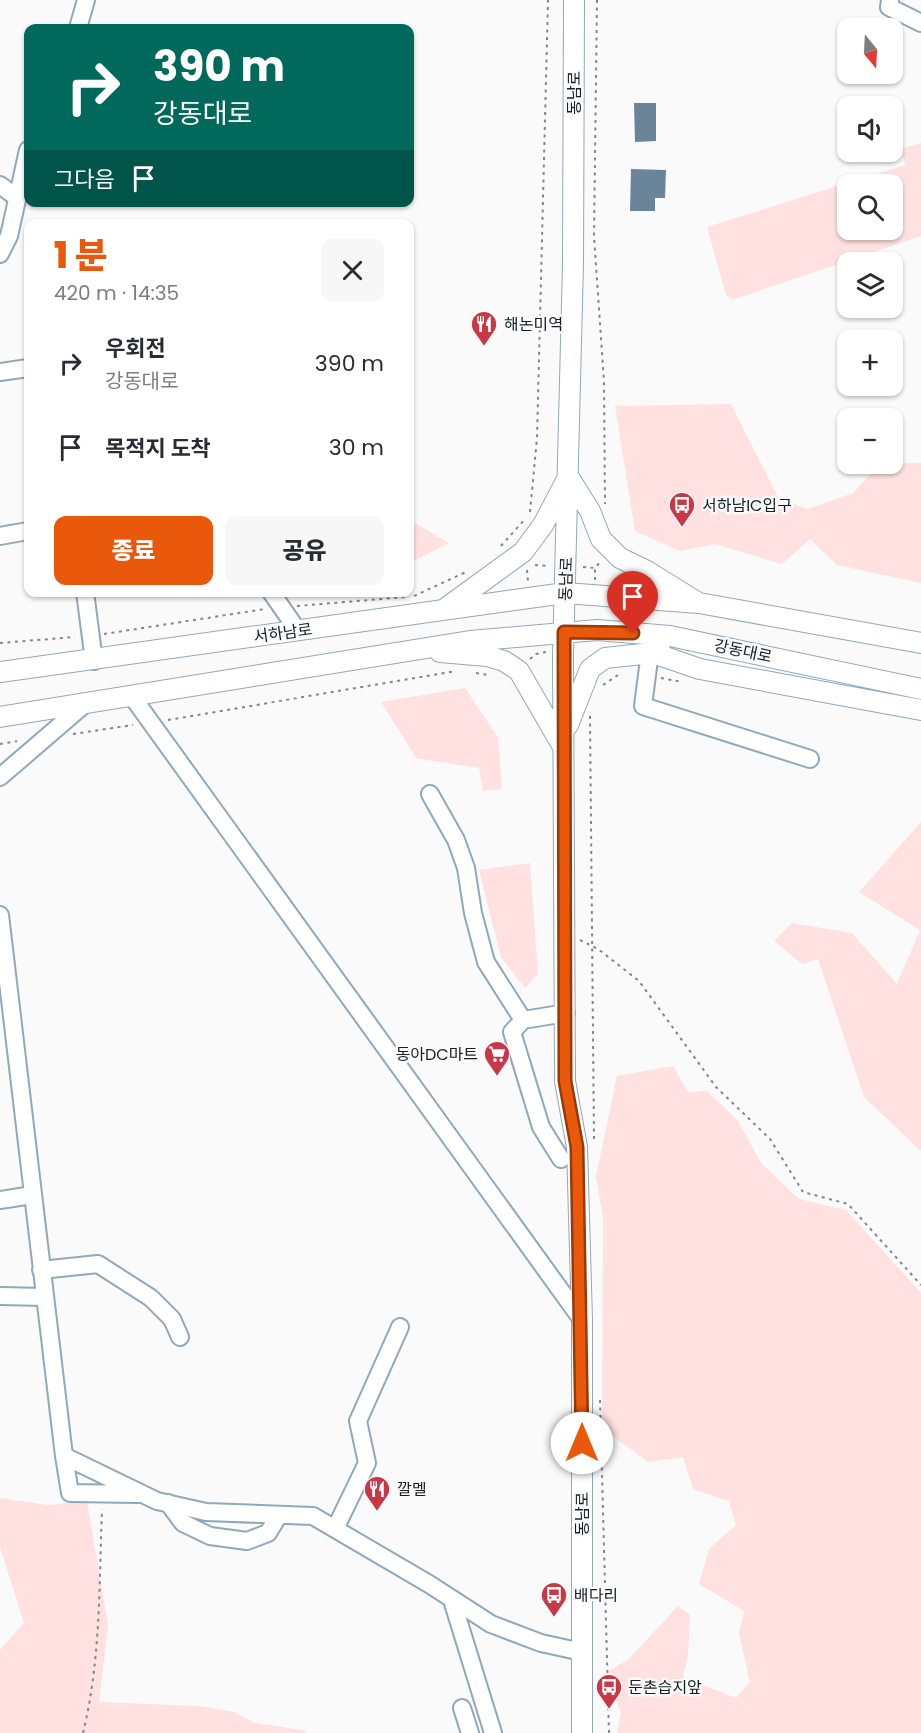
<!DOCTYPE html>
<html lang="ko">
<meta charset="utf-8">
<style>
:root{--surface:#fff;--page:#f7f7f7;--text:#2b2b33;--muted:#7c7c81;--accent:#ea580c}
body{margin:0;font-family:Poppins,"Noto Sans KR",sans-serif;background:var(--page);color:var(--text);height:100vh;display:flex;flex-direction:column;font-size:22px;white-space:nowrap}
*{box-sizing:border-box;margin:0}
p{font-size:20px;color:var(--muted)}
.icon{flex:none;width:33px;height:33px;fill:none;stroke:currentColor;stroke-width:2;stroke-linecap:round;stroke-linejoin:round}
.map{position:relative;flex:1;overflow:hidden}
.details{position:absolute;left:24px;top:219px;width:390px;height:378px;display:flex;flex-direction:column;background:var(--surface);border-radius:12px;box-shadow:0 2px 4px #0004}
.details>*{flex:none}
.banner{position:absolute;left:24px;top:24px;width:390px;height:183px;border-radius:12px;box-shadow:0 2px 4px #0004;background:#00695c;color:#fff;overflow:hidden}
.needle{width:39px;rotate:162deg}
.fabs{position:absolute;left:837px;top:18px;display:grid;gap:12px}
.fabs a{display:grid;place-items:center;width:66px;height:66px;border-radius:12px;background:var(--surface);box-shadow:0 2px 4px #0004;font-size:30px}
.pin{position:absolute;display:grid;place-items:center;width:51px;height:51px;color:#fff;margin:-62px -26px;border-radius:50% 50% 50% 0;rotate:-45deg;box-shadow:0 0 6px #0007}
.pin .icon{rotate:45deg}
.me{position:absolute;width:66px;margin:-33px;rotate:0deg;stroke-linejoin:round;filter:drop-shadow(0 0 4px #0008)}
.turn{display:flex;align-items:center;gap:21px;height:126px;padding:0 30px;font-size:27px}
.turn .icon{width:78px;height:78px;stroke-width:2.5}
.turn b{display:block;font-size:42px;line-height:51px}
.then{display:flex;align-items:center;height:57px;padding:0 30px;background:#0003;gap:12px;font-size:22px}
.round{display:grid;place-items:center;flex:none;width:63px;height:63px;border-radius:12px;background:var(--page)}
.headline{display:flex;align-items:center;justify-content:space-between;height:102px;padding:0 30px}
h1{font-size:36px;font-weight:800;line-height:45px;color:var(--accent)}
.cta{display:flex;gap:12px;margin-top:auto;padding:12px 30px}
.cta a{flex:1;height:69px;border-radius:12px;background:var(--accent);color:#fff;font-size:24px;font-weight:800;line-height:69px;text-align:center}
.cta a+a{background:var(--page);color:var(--text)}
ul{padding:0;list-style:none}
li{display:flex;align-items:center;gap:18px;height:84px;padding:0 30px}
li div{flex:1}
li b{display:block;font-size:22px}
li em{font-style:normal}
.map>svg:first-child{display:block}
</style>
<div class="map">
<svg width="921" height="1733" viewBox="0 0 921 1733">
<rect width="100%" height="100%" fill="#fafafa"/>
<path fill="#fee1e0" fill-rule="evenodd" d="M921,143V236L732,300L726,295L707,227L905,165L901,149ZM892,184V230H848V184Z
M731,404L779,499L808,509L853,493L880,464L921,463V583L837,565L810,539L782,564L715,544L680,551L635,531L615,406Z
M410,520L449,543L410,563Z
M465,688L498,737L502,789L483,791L479,768L416,758L381,702Z
M921,822V1151L864,1097L818,959L802,964L774,941L792,923L852,933L897,984L920,930L859,892Z
M530,863L538,974L525,988L501,957L479,870Z
M673,1066L688,1092L707,1091L738,1121L761,1163L799,1199L846,1210L921,1293V1733H617L621,1713L606,1673L629,1659L678,1606L690,1615L688,1655L683,1677L736,1698L750,1682L739,1633L744,1611L699,1584L709,1549L736,1525L729,1501L693,1489L683,1457L648,1462L602,1428L603,1218L596,1176L617,1076Z
M0,1498L48,1505L87,1501L108,1625L99,1702L199,1706L234,1712L255,1723L303,1730L307,1733H0V1650L24,1623L0,1547Z"/>
<path fill="#6a849a" d="M634,103H656V141L635,142Z
M631,169L666,170L665,198H655V211H630Z"/>
<g fill="none" stroke-linecap="round" stroke-linejoin="round">
<g stroke="#91a8ba" stroke-width="20">
<path id="minor" d="M890,0L889,7L921,23
M78,28L86,0
M0,185L16,197
M0,254L9,236L28,150
M0,372L28,368
M0,536L28,531
M85,592L94,661
M271,592L298,631
M650,652L643,706L810,759
M131,695L582,1320
M0,777L86,703
M430,794L456,840L466,868L473,913L486,962L523,1020
M0,915L64,1456L157,1501L206,1512L313,1516L429,1584L491,1624L541,1643L582,1652
M561,1159L541,1127L512,1032L523,1020L566,1013
M0,1200L32,1195
M41,1270L98,1264L151,1298L172,1319L180,1337
M0,1296L45,1297
M64,1456L70,1493L138,1494
M168,1503L183,1523L210,1536L247,1541L268,1533L279,1515
M335,1529L367,1463L358,1421L400,1327
M452,1600L493,1733
M462,1708L470,1733"/>
</g>
<g stroke="#91a8ba" stroke-width="22">
<path id="major" d="M574,0L573,264L563,655L565,1081L577,1147L582,1320V1733
M568,476L590,511L601,539L620,558L647,571L697,602
M446,608L523,552L543,525L566,481
M440,652L487,656L504,661L519,671L563,747
M650,652L700,669L921,710
M0,672L565,593L699,603L921,643
M0,717L470,641L597,630L670,636L921,689
M568,725L590,669L605,658L661,652"/>
</g>
<path stroke="#81868a" stroke-width="2" stroke-dasharray="3 4.5" stroke-linecap="butt" d="M597,0L594,236L604,382L605,504
M530,512L537,438L548,0
M501,546L525,519
M535,565L550,566
M583,567L595,568
M527,570L528,582
M595,580V568L601,561
M414,596L466,572
M297,606L405,597
M104,634L265,609
M0,643L75,637
M530,659L536,654L546,652
M476,673L488,675
M661,678L682,682
M603,685L621,673
M590,716L594,1140
M168,720L456,671
M73,734L133,725
M0,744L17,741
M580,940L598,949L639,981L716,1087L770,1139L803,1192L848,1204L921,1285
M600,1400L609,1733
M83,1733C101,1659 99,1585 102,1509"/>
<use href="#minor" stroke="#fff" stroke-width="16"/>
<use href="#major" stroke="#fff" stroke-width="20"/>
</g>
<g fill="none" stroke-linecap="round" stroke-linejoin="round">
<g stroke="#983908" stroke-width="15">
<path id="route" d="M582,1443L577,1147L565,1081L564,632L633,633"/>
</g>
<use href="#route" stroke="#ea580c" stroke-width="10"/>
</g>
<defs>
<g id="restaurant-pin" transform="scale(1.35)"><path d="M0 17L-7.5 6A9.5 9.5 0 1 1 7.5 6Z" fill="#c83846" stroke="#fafafa"/><path d="M-5-6h1v4h1v-4h1v4h1v-4h1v5L-1.5 .5V6h-2V.5L-5-1ZM5-6V6H3V1.5H1.5Q1.5-4 5-6Z" fill="#fff"/></g>
<g id="bus-pin" transform="scale(1.35)"><path d="M0 17L-7.5 6A9.5 9.5 0 1 1 7.5 6Z" fill="#c83846" stroke="#fafafa"/><path d="M-5-6H5V4H4V6H2V4H-2V6H-4V4H-5ZM-3.5-4V0h7V-4ZM-3.5 1.2v1.5H-2V1.2ZM2 1.2v1.5H3.5V1.2Z" fill="#fff"/></g>
<g id="supermarket-pin" transform="scale(1.35)"><path d="M0 17L-7.5 6A9.5 9.5 0 1 1 7.5 6Z" fill="#c83846" stroke="#fafafa"/><path d="M-6-5.5h2.5l.6 2H6L4.5 2H-2.5L-4.4-4H-6ZM-1.5 3.2a1.3 1.3 0 1 0 .1 0ZM3 3.2a1.3 1.3 0 1 0 .1 0Z" fill="#fff"/></g>
</defs>
<g fill-rule="evenodd">
<use href="#restaurant-pin" x="484" y="324"/>
<use href="#bus-pin" x="682" y="505"/>
<use href="#supermarket-pin" x="497" y="1054"/>
<use href="#restaurant-pin" x="377" y="1489"/>
<use href="#bus-pin" x="554" y="1595"/>
<use href="#bus-pin" x="609" y="1687"/>
</g>
<g text-anchor="middle" dominant-baseline="central" stroke-width="5" stroke-linejoin="round" paint-order="stroke">
<g font-size="16" fill="#161f26" stroke="#fafafa">
<text transform="translate(574 93) rotate(-90)">동남로</text>
<text transform="translate(566 579) rotate(-88)">동남로</text>
<text transform="translate(283 633) rotate(-8)">서하남로</text>
<text transform="translate(743 651) rotate(12)">강동대로</text>
<text transform="translate(582 1514) rotate(-90)">동남로</text>
</g>
<g font-size="16" fill="#161f26" stroke="#fafafa" text-anchor="start">
<text x="504" y="324">해논미역</text>
<text x="702" y="505">서하남IC입구</text>
<text x="478" y="1054" text-anchor="end">동아DC마트</text>
<text x="397" y="1489">깔멜</text>
<text x="574" y="1595">배다리</text>
<text x="628" y="1687">둔촌습지앞</text>
</g>
</g>
</svg>
<div class="fabs">
<a><svg class="needle" viewBox="-14 -14 28 28"><path d="M0-13l5 13h-10z" fill="#e53935"/><path d="M0 13l5-13h-10z" fill="#7c7c81"/></svg></a>
<a><svg class="icon" aria-label="sound" viewBox="0 0 24 24"><path d="M4 9h4l5-4v14l-5-4H4zM17 9q2 3 0 6"/></svg></a>
<a><svg class="icon" aria-label="search" viewBox="0 0 24 24"><circle cx="10" cy="10" r="6"/><path d="M15 15l6 6"/></svg></a>
<a><svg class="icon" aria-label="layers" viewBox="0 0 24 24"><path d="M12 4l9 5-9 5-9-5zM3 14l9 5 9-5"/></svg></a>
<a>+</a>
<a>−</a>
</div>
<div class="pin" style="left:633px;top:633px;background:#d93025"><svg class="icon" aria-label="arrive" viewBox="0 0 24 24"><path d="M6 21V4h12l-3 4 3 4H6"/></svg></div>
<svg class="me" style="left:582px;top:1443px" viewBox="-20 -20 40 40"><circle r="19" fill="#fff"/><path d="M0-13L10 11 0 6-10 11z" fill="#ea580c"/></svg>
<div class="banner">
<div class="turn"><svg class="icon" aria-label="right" viewBox="0 0 24 24"><path d="M7 20v-9h11M14 6l5 5-5 5"/></svg><div><b>390 m</b>강동대로</div></div>
<div class="then">그다음<svg class="icon" aria-label="arrive" viewBox="0 0 24 24"><path d="M6 21V4h12l-3 4 3 4H6"/></svg></div>
</div>
<section class="details">
<div class="headline"><div><h1>1 분</h1><p>420 m · 14:35</p></div><a class="round"><svg class="icon" aria-label="close" viewBox="0 0 24 24"><path d="M6 6l12 12M18 6L6 18"/></svg></a></div>
<ul>
<li><svg class="icon" aria-label="right" viewBox="0 0 24 24"><path d="M7 20v-9h11M14 6l5 5-5 5"/></svg><div><b>우회전</b><p>강동대로</p></div><em>390 m</em></li>
<li><svg class="icon" aria-label="arrive" viewBox="0 0 24 24"><path d="M6 21V4h12l-3 4 3 4H6"/></svg><div><b>목적지 도착</b></div><em>30 m</em></li>
</ul>
<div class="cta"><a>종료</a><a>공유</a></div>
</section>
</div>
